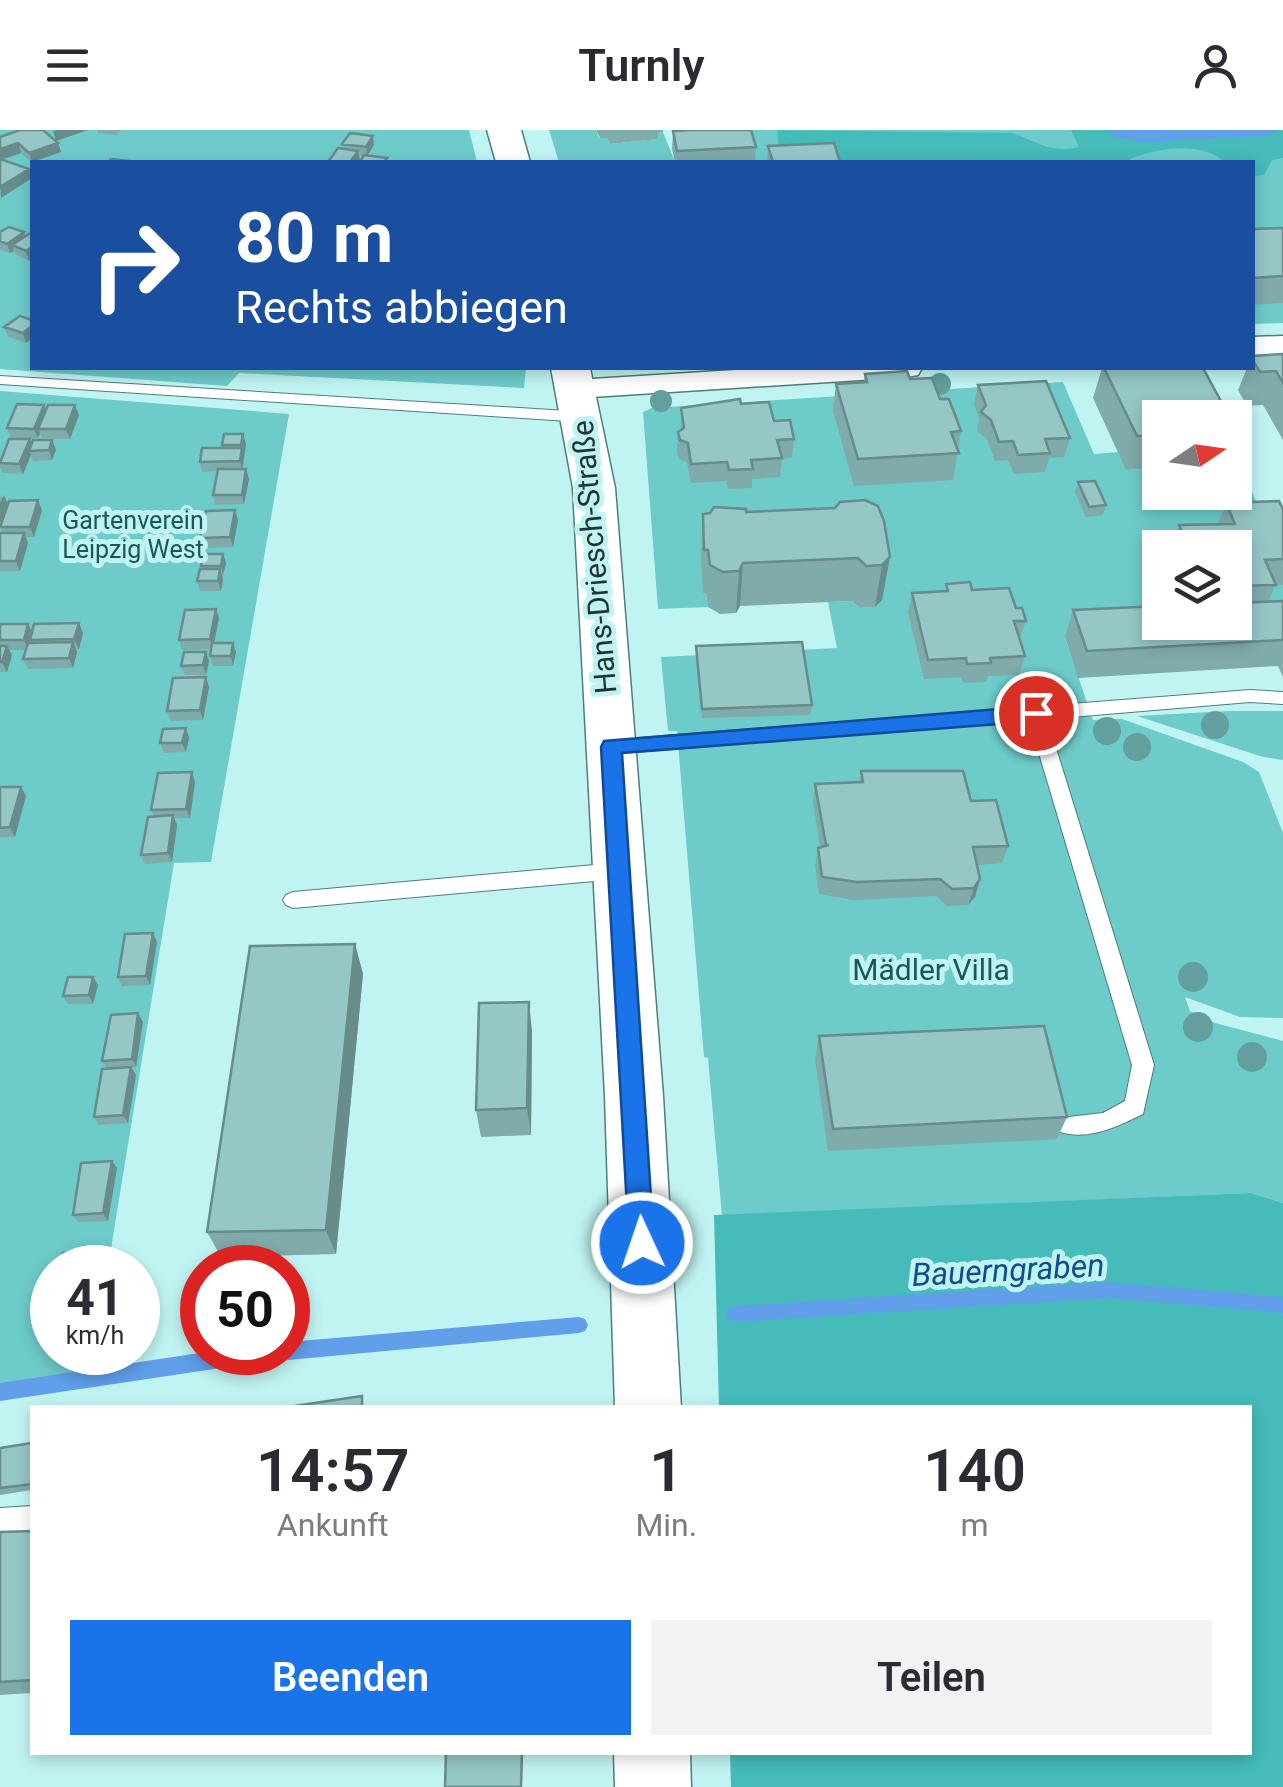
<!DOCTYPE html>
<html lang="de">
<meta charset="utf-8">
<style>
:root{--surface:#fff;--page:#f2f2f3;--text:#2b2b33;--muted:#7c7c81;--accent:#1a73e8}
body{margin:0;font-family:Roboto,sans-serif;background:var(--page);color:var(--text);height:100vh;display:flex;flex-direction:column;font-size:38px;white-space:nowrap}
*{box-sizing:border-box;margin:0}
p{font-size:32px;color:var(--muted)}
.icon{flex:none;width:55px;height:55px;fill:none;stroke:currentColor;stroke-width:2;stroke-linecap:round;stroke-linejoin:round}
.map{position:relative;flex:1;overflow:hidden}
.panel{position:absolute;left:30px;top:1275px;width:1222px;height:350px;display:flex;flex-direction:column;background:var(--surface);border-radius:0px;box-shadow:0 5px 15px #0003}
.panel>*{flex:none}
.banner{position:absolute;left:30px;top:30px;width:1225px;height:210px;border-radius:0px;box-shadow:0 5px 15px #0003;background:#1a4fa0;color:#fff;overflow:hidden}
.needle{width:65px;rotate:77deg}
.tools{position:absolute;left:1142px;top:270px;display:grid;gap:20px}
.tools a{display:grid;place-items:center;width:110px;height:110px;border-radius:0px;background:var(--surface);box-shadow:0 5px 15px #0003;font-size:50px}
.speed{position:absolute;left:30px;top:1115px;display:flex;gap:20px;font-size:50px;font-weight:700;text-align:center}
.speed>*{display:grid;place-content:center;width:130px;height:130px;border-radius:50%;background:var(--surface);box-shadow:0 5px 15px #0003;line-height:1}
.speed small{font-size:25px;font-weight:400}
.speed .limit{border:15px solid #d22;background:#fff;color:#111}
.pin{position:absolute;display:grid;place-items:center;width:85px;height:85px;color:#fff;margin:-42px;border:5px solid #fff;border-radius:50%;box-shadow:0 2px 10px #0007}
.me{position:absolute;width:110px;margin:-55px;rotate:357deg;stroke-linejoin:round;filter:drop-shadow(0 0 8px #0008)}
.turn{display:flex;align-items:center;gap:35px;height:210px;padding:0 40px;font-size:45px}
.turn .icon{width:130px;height:130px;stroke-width:2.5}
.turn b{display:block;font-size:70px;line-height:85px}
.eta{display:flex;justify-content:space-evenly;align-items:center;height:170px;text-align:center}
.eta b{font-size:60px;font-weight:600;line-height:70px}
.cta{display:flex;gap:20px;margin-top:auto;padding:20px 40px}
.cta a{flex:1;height:115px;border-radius:0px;background:var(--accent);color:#fff;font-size:40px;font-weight:600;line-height:115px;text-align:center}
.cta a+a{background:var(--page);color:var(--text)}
header{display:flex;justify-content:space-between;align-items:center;height:130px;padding:0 40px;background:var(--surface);font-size:45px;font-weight:600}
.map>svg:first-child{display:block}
</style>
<header><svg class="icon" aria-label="menu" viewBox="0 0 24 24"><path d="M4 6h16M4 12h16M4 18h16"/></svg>Turnly<svg class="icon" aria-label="person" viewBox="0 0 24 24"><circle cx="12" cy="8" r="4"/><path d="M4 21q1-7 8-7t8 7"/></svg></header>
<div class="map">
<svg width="1283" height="1657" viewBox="0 0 1283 1657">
<rect width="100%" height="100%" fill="#c0f4f3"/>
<path fill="#6dcbc9" d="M0,0H469L477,32H32V238H526L524,258L239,243L227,256L0,239Z
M549,0H596L599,8H607L610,14L657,9L655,3L663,2L675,32H559Z
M734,0H1283V193L1253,194L1252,32H754Z
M1063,252L1094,324L1118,322L1127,340L1158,338L1160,328V362H1235V340L1243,339L1267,399L1222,417L1160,418V492H1235L1253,457L1283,455V498L1065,508L1093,590L1122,589L1243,632L1259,642L1283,703V888L1240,887L1185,867L1190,881L1215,893L1283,911V1073L1251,1063L722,1086L708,928L704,927L677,601H668L661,527L837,518L828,472L852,471L860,478L875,477L880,470L703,441V462L706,463L708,477L658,479L643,282L652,278Z
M0,261L289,284L211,732L174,733L108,1137L52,1138V1222L93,1223L88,1244L0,1254Z
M1229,581H1283V630L1263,627L1137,586Z"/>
<path fill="#45bbba" d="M777,0L1012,3C1036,11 1052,24 1079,17L1071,0H1283V28L1272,30L1264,45L1253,46L1252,32H1224C1202,10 1150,18 1125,32H780Z
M1251,1063L1283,1073V1657H731L730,1623L1250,1622V1278L719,1277L714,1085Z"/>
<path fill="#619feb" d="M1108,0H1278L1267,6L1142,12L1116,7Z"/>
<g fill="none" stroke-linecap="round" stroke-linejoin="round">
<path fill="#619feb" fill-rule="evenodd" d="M1108,1152L1283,1167V1183L1108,1168L735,1192L729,1190L726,1184L729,1178L735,1176Z
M579,1187L585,1189L588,1195L585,1201L579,1203L288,1230L282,1227L280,1222H288V1212Z
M206,1222H277L274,1228L268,1231L0,1271V1253Z"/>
<g stroke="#4d7d7d" stroke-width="2">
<path id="service" d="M0,246L583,282L590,287L583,292L0,254Z
M1250,560L1283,562V574L1250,572L1047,589L1154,935L1143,984C1118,996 1089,1011 1060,1002L1057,995L1060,988L1103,983L1125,971L1132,935L1029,590L611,624L602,617L611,610Z
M617,733L627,741L617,749L293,778L286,775L283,770L286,765L293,762Z
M32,1376V1401L0,1404V1378Z"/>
</g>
<g stroke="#4d7d7d" stroke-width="3">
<path id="minor" d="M1283,206V224L1252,225V207Z
M769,238H922L918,245L907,247L576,268L565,266L560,259L565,252L576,250Z"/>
</g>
<g stroke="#4d7d7d" stroke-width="3">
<path id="secondary" d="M487,0H521L530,32H496Z
M551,238H590L615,358L663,966L681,1278H615L605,966L573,358Z
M614,1622H690L691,1657H615Z"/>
</g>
<use href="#service" fill="#fff" fill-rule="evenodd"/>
<use href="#minor" fill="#fff" fill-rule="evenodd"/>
<use href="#secondary" fill="#fff" fill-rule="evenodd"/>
</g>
<g fill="#639f9e">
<circle cx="940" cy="254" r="11"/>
<circle cx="661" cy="271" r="11"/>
<circle cx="1215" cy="595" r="14"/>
<circle cx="1107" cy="601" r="14"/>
<circle cx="1137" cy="617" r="14"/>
<circle cx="1193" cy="847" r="15"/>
<circle cx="1198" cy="897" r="15"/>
<circle cx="1252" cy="927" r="15"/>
</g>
<path fill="#7fabaa" d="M98,0H121L117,5L98,3Z
M596,0H663V2L658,3V9L610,14L607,8H600Z
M673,1L756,17L755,32H675L672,19Z
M0,7L58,13L61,22L32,32L21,23L1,30L29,39L32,48L1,68Z
M342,14L374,15L367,26L359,25L360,30L358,32H328L343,19Z
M768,16L840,32H767Z
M1283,98V173L1252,175V99Z
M0,102H24L26,106L32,102V129L29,131L15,124L14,121L10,123L0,120Z
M32,190V209L26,213L8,207L4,197Z
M1283,224V310L1263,275L1247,276L1238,260L1247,238H1252V226Z
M433,238H466L465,240H434Z
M1102,238H1203L1160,288V334L1159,338L1126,340L1093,268Z
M865,244L910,249L940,269L961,301L953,350L854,356L833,281L836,254L864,252Z
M978,255L1070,308L1064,327L1049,328L1045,342L1014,344L1008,330L995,331L987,309L977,301L979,289L974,274Z
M741,274L774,291L794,309L792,328L782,329L780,347L752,349V358L728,359L726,351L691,353L687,332L679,329L677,321L678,302L681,300V278Z
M44,275L46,280L79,285L70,309L42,308L40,303L38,308H11L7,298Z
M243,304L246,314L243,339L249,349L244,374L215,375L213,365L217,341L202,342L200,332L223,318L222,315Z
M52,310L56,320L52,330L33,331L31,325L23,344L3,343L0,337V330L32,314Z
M1078,352L1106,375L1103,385L1086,387L1075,362Z
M0,365L8,374L42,380L34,407H26L28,413L20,441H0V403H3L0,397L6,379L0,393Z
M1226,373L1283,379V455L1275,456L1268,472L1283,471V547L1278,536L1078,548L1065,507L1073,480L1235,492V418H1171L1179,395L1218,394Z
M746,382L890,427L882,470L875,477L860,478L852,471L740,476L736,483L720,484L708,477L706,463H703L701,426L703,384Z
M238,390L233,417L203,418L200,408Z
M223,424L226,433L223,445H222L223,449L221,461H200L197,451L202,439L201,436Z
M946,454L972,460L1016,478L1026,491L1019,510L1025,526L1019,545L988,546L986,552L963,553L961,547L924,549L908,482L912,463L945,461Z
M219,488L214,513L236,522L233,536H213L210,526L211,519L182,520L179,510Z
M0,494L32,502L83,503L79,519H76L77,522L73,538L28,539L23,529L26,520H9L12,525L7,542H0Z
M696,516L812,575L810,585L702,588Z
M206,522L209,531L206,545H185L181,536Z
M209,557L203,590L171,591L167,581Z
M186,598L189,608L186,622L164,623L160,613Z
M861,641L971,671L1008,716L1002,733L977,735L975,767L968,775L947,776L936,766L854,770L819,764L815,736L818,718L820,717L813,672L815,654L859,652Z
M195,652L190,688H174L177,695L172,732L145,734L141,725L154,686L151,680Z
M0,657H21L26,666L15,707H0Z
M157,812L150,855L122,856L118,847Z
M355,814L363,844L336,1124L221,1127L207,1102Z
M98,855L93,874H68L63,866Z
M143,892L136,937L132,938L136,945L128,993L99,995L94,987L107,939L102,931Z
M532,901L531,1005L481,1007L476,980Z
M819,906L1067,987L1057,1009L828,1021L815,929Z
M112,1031L117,1038L108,1091L78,1092L73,1085Z
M32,1313V1360L0,1365V1318Z
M32,1401V1563L0,1565V1402Z"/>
<path fill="#688b8b" d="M57,0H88L56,11L53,1Z
M373,6L374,15L367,26L366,17Z
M18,13L21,23L0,30V19Z
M58,13L61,22L32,32L29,23Z
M358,21L360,30L358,32H350Z
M29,39L32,48L1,68L0,57Z
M24,102L28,112L12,115L14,121L10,123L7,114Z
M32,117V129L29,131L26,121Z
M32,196V209L26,213L23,203Z
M44,275L48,285L38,299L40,303L38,308L34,299Z
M75,275L79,285L70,309L66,299Z
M243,304L246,314L242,341L240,331L242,320L241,315Z
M30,309L34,319L29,321L31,325L23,344L19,334Z
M52,310L56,320L52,330L49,320Z
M246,339L249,349L244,374L242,365Z
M4,365L8,375L0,393V373Z
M38,370L42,380L34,407L30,397Z
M235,380L238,390L233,417L230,407Z
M24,403L28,413L20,441L16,431Z
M223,424L226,433L223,445L221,436Z
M890,427L882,470L875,477L882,435Z
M743,433L740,476L736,483L739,441Z
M220,439L223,449L221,461L218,451Z
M216,479L219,488L213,519L210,509Z
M79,493L83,503L79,519L74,509Z
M28,494L33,503L28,519L24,510Z
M73,512L77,522L73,538L69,528Z
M233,513L236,522L233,536L231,526Z
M7,516L12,525L7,542L2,532Z
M206,522L209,531L206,545L203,535Z
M206,547L209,557L203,590L200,580Z
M186,598L189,608L186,622L182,613Z
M192,642L195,652L190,688L186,679Z
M21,657L26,666L15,707L10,697Z
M173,685L177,695L172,732L168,723Z
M980,749L975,767L968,775L974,758Z
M153,803L157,812L150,855L146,846Z
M355,814L363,844L336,1124L326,1100Z
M93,847L98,855L93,874L89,865Z
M529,872L532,901L531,1005L527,978Z
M138,883L143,892L136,937L132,929Z
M131,937L136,945L128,993L123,985Z
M112,1031L117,1038L108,1091L103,1083Z
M95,1121L100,1128L99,1138H92Z"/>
<path fill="#94c7c6" stroke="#688b8b" stroke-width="2.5" d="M20,0H43L58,13L29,23L18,13L0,19V7Z
M691,0H751L756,17L677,21L673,1Z
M350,3L373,6L366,17L342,14Z
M834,13L840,32H773L768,16Z
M338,18L358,21L350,32H328Z
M364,25L387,28L384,32H360Z
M0,29L29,39L0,57Z
M111,29L138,32H108Z
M9,97L24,102L7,114L0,111V102Z
M1283,98V146L1252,148V99Z
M32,102V117L26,121L12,115Z
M20,186L32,190V196L23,203L4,197Z
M1283,224V253L1276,241L1260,242L1252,229V226Z
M1104,238H1203L1230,288H1160V305L1137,306Z
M907,241L910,249L932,248L940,269H949L961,301L951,302L959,323L858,329L836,254L867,252L865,244Z
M1046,251L1070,308L1045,309L1050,323L1018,325L1013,311L999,312L991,290L981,282L986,275L978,255Z
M740,269L741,274L769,272L774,291L790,290L794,309L777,310L782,328L751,330L753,339L729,340L727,332L691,334L688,313L680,310L678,302L684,298L681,278Z
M17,274L44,275L34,299L7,298Z
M48,275H75L66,299H38Z
M224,304H243L241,315H222Z
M9,309H30L19,334L0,333Z
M33,310H52L49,320L29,321Z
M202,318H242L240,331L200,332Z
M218,339H246L242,365H213Z
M1095,351L1106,375L1089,377L1078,352Z
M38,370L30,397H0L9,371Z
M865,370L878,376L884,391L890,427L882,435L866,436L858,428L743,433L739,441L723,442L710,435L708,420H704L703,384L710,383L714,377L746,379V382L835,378L840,372Z
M1279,371L1283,379V429L1265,430L1276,455L1235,456V418H1188L1179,395L1235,394L1226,373Z
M235,380L230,407L200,408L206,381Z
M0,403H24L16,431H0Z
M203,424H223L221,436H201Z
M200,439H220L218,451H197Z
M970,452L972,460L1009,458L1016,478H1022L1026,491H1014L1025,526L990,528L991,533L967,534L966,528L928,530L912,463L948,461L946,454Z
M1283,471V510L1087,521L1073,480L1160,476V492H1235V473Z
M216,479L210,509L179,510L185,480Z
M79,493L74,509L30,510L34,494Z
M0,494H28L24,510H0Z
M73,512L69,528L23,529L28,513Z
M802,512L812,575L702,579L696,516Z
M212,513H233L231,526H210Z
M0,516H7L2,532H0Z
M184,522H206L203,535L181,536Z
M206,547L200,580L167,581L173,548Z
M186,598L182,613H160L163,599Z
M861,641H963L971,671L996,670L1008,716L973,717L980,749L974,758L952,759L940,749L857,752L822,747L818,718L829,715H826L815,654L863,652Z
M192,642L186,679L151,680L158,643Z
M0,657H21L10,697L0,698Z
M173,685L168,723L141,725L148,687Z
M153,803L146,846L118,847L125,804Z
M355,814L326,1100L207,1102L250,816Z
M68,847H93L89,865L63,866Z
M529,872L527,978L476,980L479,873Z
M138,883L132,929L102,931L111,885Z
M1044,896L1067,987L833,999L819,906Z
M131,937L123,985L94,987L102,939Z
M112,1031L103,1083L73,1085L81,1033Z
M95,1121L92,1138H60L63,1123Z
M362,1266V1278H281Z
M32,1313V1354L0,1358V1318Z
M32,1401V1550L0,1552V1402Z
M446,1622H522L521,1657H445Z"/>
<path fill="#1a73e8" stroke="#114b97" stroke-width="2.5" d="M1036,576L1046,583L1036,591L622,623L654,1113L651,1121L642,1125L632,1121L629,1113L601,617L604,611Z"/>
<g text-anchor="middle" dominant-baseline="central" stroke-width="10" stroke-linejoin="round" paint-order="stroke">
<g font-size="25" fill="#175958" stroke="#c0f4f3">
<text x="133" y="390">Gartenverein<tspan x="133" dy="29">Leipzig West</tspan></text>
</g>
<g font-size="30" fill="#1f3333" stroke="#c0f4f3">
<text transform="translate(594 427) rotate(-95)">Hans-Driesch-Straße</text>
</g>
<g font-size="30" fill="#175958" stroke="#c0f4f3">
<text x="931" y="839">Mädler Villa</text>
</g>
<g font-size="32" font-style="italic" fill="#0d4e92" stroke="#c0f4f3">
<text transform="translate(1008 1140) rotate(-3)">Bauerngraben</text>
</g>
</g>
</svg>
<div class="tools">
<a><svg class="needle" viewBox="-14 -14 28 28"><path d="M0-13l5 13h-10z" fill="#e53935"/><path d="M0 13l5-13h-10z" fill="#7c7c81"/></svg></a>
<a><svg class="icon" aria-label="layers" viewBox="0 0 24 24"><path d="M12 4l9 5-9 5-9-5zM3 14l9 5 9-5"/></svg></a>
</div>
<div class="speed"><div>41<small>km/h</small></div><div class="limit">50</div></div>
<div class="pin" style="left:1036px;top:583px;background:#d93025"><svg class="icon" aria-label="arrive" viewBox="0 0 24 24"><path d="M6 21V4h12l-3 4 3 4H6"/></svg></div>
<svg class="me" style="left:642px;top:1113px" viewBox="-20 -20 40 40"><circle r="17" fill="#1a73e8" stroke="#fff" stroke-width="3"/><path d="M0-11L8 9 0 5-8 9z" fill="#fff"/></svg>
<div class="banner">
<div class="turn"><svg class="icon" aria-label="right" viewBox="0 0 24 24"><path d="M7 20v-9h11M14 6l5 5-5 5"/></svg><div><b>80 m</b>Rechts abbiegen</div></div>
</div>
<section class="panel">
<div class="eta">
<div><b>14:57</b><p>Ankunft</p></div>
<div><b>1</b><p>Min.</p></div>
<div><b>140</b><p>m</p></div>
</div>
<div class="cta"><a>Beenden</a><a>Teilen</a></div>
</section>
</div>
